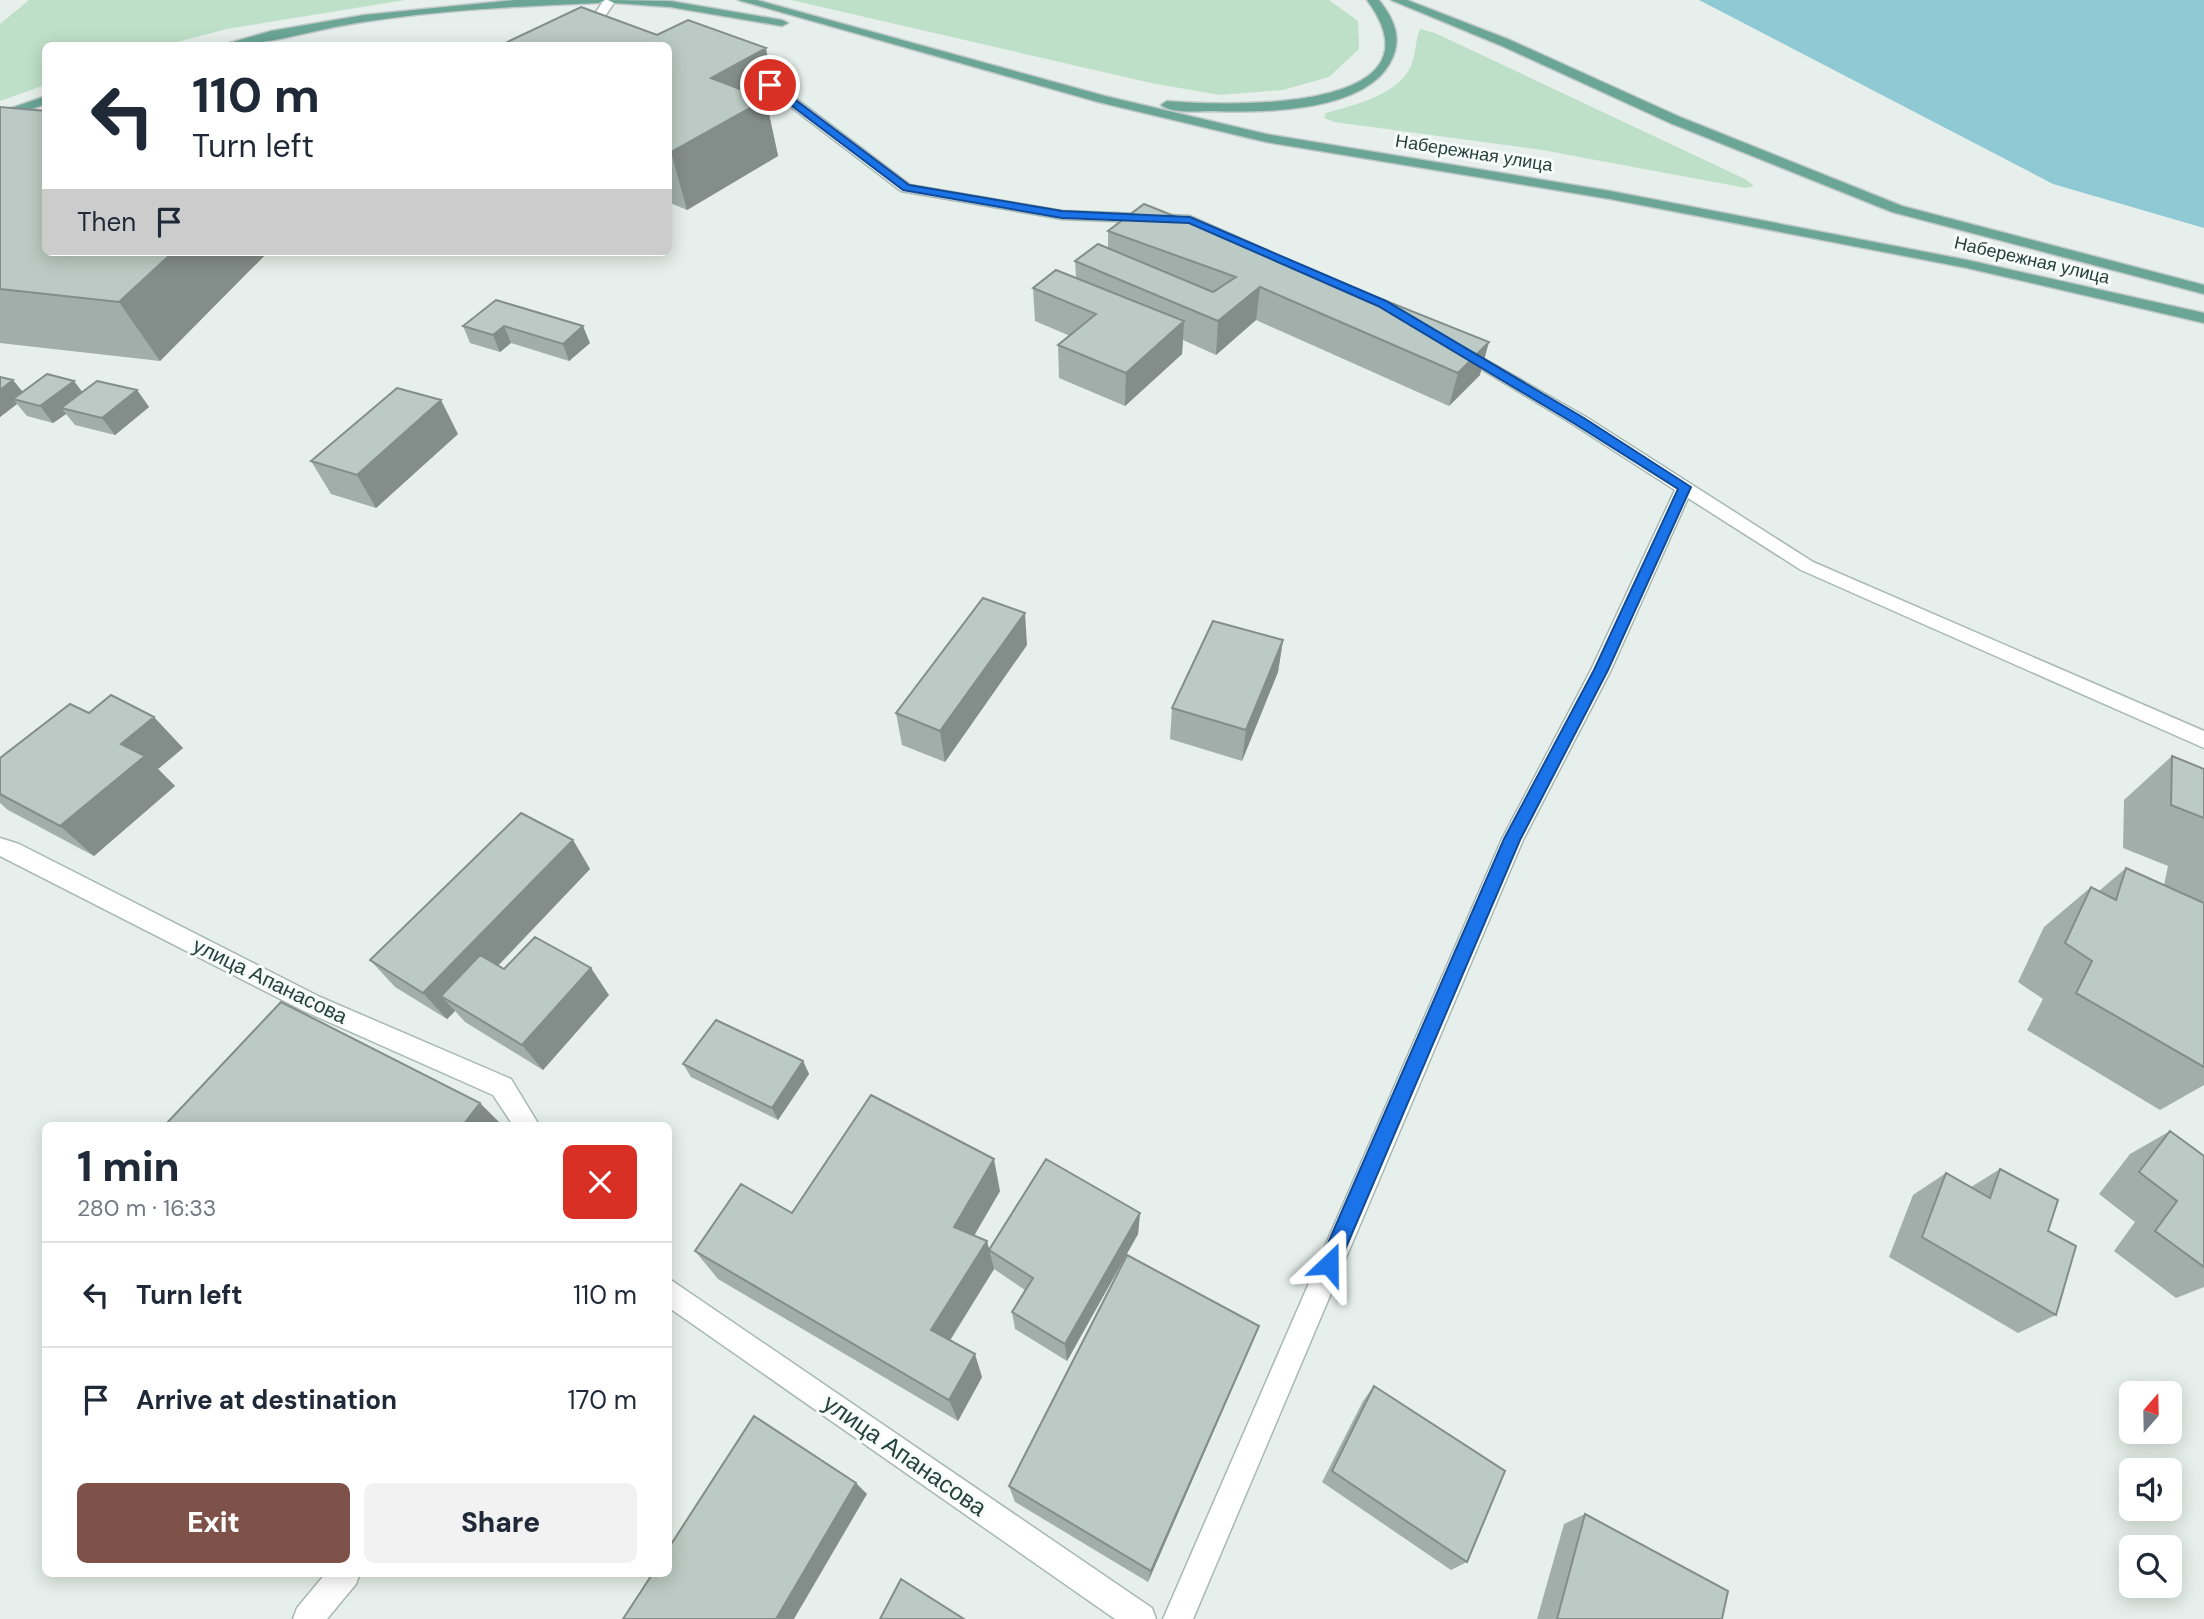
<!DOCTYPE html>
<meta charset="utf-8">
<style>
:root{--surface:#fff;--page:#f2f2f3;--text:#1f2937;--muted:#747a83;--line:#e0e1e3;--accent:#7f5249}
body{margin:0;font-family:"DM Sans",sans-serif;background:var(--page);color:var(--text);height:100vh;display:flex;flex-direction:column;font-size:26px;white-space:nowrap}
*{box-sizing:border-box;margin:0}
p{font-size:23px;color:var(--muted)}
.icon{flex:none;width:38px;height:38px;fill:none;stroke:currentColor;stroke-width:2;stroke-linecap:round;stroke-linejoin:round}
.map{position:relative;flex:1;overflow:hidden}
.drawer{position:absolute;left:42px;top:1122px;width:630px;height:455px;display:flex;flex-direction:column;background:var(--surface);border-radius:10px;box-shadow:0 4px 18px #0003}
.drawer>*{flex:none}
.top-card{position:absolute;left:42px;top:42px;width:630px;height:214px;border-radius:10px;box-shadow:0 4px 18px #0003;background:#fff;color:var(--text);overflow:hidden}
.needle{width:46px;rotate:20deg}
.fabs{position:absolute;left:2119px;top:1381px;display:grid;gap:14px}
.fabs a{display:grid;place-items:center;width:63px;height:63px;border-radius:10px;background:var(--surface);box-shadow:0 4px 18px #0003;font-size:35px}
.pin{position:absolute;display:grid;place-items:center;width:60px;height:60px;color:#fff;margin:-30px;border:4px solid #fff;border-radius:50%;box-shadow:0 2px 7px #0007}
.me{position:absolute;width:77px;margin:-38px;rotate:23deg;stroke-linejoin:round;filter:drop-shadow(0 0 5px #0008)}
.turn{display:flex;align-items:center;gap:24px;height:147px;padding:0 35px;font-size:32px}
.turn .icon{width:91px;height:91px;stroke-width:2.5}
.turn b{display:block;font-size:49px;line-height:60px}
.then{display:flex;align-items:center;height:66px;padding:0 35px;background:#0003;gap:14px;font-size:26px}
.round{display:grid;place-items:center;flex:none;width:74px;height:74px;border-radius:10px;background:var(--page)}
.overview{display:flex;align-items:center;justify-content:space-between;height:119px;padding:0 35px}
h1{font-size:42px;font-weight:800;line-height:52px}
.button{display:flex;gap:14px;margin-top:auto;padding:14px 35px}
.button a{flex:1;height:80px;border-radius:10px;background:var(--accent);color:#fff;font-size:28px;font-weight:800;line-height:80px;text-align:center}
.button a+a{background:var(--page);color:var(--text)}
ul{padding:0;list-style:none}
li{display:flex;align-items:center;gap:21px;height:105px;padding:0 35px;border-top:2px solid var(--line)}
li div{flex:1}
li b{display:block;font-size:26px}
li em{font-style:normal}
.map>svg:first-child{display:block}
</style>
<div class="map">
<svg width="2204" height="1619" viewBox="0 0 2204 1619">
<rect width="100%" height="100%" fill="#e6efeb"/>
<path fill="#bfe0c8" d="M29,0H405L227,29L165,45L46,46L45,85L0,101V24Z
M791,0H1329L1358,21L1359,49L1329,77L1283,90L1220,95L1151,83Z
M1420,29L1435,33L1745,179L1754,186L1746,188L1542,150L1334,122L1324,118L1326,113C1354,105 1398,95 1411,66C1416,54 1415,41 1420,29Z"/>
<path fill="#8ec9d4" d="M1699,0H2204V228L2053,184Z"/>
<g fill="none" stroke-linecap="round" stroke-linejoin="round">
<g stroke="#a8b8b2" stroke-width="3">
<path id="minor" d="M604,0H616L589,40L606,46L578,45L576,42Z
M749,75L774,82L910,185L1062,211L1190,216L1277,255L1270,259L1265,258L1188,224L1062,219L901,191L766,88L745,82L743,79Z
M1458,344L1586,417L1813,562L2204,731V748L1801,570L1688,498L1611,670L1523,840L1193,1619H1163L1502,839L1591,670L1675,490L1574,425L1453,352L1450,349L1453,346Z
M0,838L19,844L320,997L511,1079L539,1125H513L493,1095L304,1011L0,856Z
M668,1278L1152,1608L1156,1619H1115L668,1307Z
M326,1573H360L356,1584L327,1619H293L297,1608Z"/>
</g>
<g stroke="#c2cac8" stroke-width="3">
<path id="major" d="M515,0H605L599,3C520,6 441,10 363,22C315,29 267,46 219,46L271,31L364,15Z
M608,0L670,1L782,20L788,23L782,26L670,7L614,3Z
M738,0H757L1105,96L1266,134L1610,191L1967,260L2204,313V323L1967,268L1610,199L1266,142L1098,102Z
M1367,0H1379C1395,20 1403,40 1390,63C1363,112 1263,113 1213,111C1198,111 1172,114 1161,105L1167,101C1224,106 1451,114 1367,0Z
M1391,0H1407L1510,40L1680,117L1902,206L2204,285V294L1892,212L1670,123L1502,46Z
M46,96V104L0,120V112Z"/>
</g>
<use href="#minor" fill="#fff" fill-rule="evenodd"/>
<use href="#major" fill="#6aa596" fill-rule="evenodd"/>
</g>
<path fill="#a1aea9" d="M668,46L777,104L768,109L778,156L687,210L668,202Z
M0,107L268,252L160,361L0,343Z
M1144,204L1480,375L1449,406L1256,320L1216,355L1183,340L1182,354L1125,406L1059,378L1058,345L1070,336L1035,321L1033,288L1076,278L1075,261L1108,248V231Z
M496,300L590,343L569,361L511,343L500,352L470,343L463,326Z
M0,377L23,392H82L137,390L149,407L115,435L75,425L66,414L53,423L27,416L17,404L0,417Z
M458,434L376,508L331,494L311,461Z
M1283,640L1278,672L1242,761L1170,739L1172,708Z
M1027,645L945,762L902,745L896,713Z
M89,713L183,748L158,769L175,786L94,856L8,810L0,803V758Z
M2172,756L2204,769V1085L2160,1110L2027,1030L2043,999L2018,982L2044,927L2091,887L2099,891L2126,868L2164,885L2168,866L2123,848L2124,800Z
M573,840L590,869L498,966L504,969L609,995L543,1070L465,1022L455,1011L447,1019L395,987L370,960Z
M803,1061L809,1074L778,1120L691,1077L683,1064Z
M2170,1131L2204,1156V1287L2176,1298L2114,1251L2135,1222L2099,1194L2130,1154Z
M2000,1169L2048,1231L2056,1315L2018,1333L1889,1257L1913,1195L1946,1173L1971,1187Z
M1000,1191L974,1236L987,1241L994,1269L950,1341L982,1377L958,1421L718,1279L695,1251L792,1213Z
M1140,1213L1138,1234L1067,1361L1015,1329L1012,1312L1025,1290L994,1269L989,1250Z
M1259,1326L1249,1350L1148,1582L1015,1502L1009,1486Z
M1374,1386L1467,1562L1451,1570L1322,1482L1363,1401Z
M1585,1514L1722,1619H1537L1564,1524Z"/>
<path fill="#838d89" d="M766,48L777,104L768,109L778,156L687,210L671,152L711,78Z
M173,252H268L160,361L119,302Z
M1260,287L1256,320L1216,355L1218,321Z
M1184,321L1182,354L1125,406L1126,373Z
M504,326L511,343L500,352L493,335Z
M583,326L590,343L569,361L563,344Z
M1489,342L1480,375L1449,406L1458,373Z
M13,380L27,397L13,399L17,404L0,417V390Z
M74,381L87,398L61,408L66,414L53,423L40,406Z
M137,390L149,407L115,435L102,418Z
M441,400L458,434L376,508L357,475Z
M1025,613L1027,645L945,762L940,731Z
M1283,640L1278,672L1242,761L1246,730Z
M154,717L183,748L158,769L175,786L94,856L60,826L121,744Z
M573,840L590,869L459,1006L441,996L455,1011L447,1019L423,993Z
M591,968L609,995L543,1070L522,1045Z
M803,1061L809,1074L778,1120L772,1108Z
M480,1103L502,1125H463Z
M994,1159L1000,1191L962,1256L954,1227Z
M1140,1213L1138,1234L1067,1361L1065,1344Z
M987,1241L994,1269L941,1354L931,1330Z
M1259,1326L1249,1350L1148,1582L1151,1571Z
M975,1354L982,1377L958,1421L949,1400Z
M856,1483L867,1494L794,1619H776Z"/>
<path fill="#bbcac4" stroke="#838d89" stroke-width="2" d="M581,7L657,35L688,20L766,48L711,78L766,99L671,152L668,151V46H499Z
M0,107L46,111V252H173L119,302L0,289Z
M1144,204L1489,342L1458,373L1260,287L1218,321L1075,261L1098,244L1213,292L1236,277L1108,231Z
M1056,270L1184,321L1126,373L1058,345L1096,314L1033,288Z
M496,300L583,326L563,344L504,326L493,335L463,326Z
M47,374L74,381L40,406L13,399Z
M0,377L13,380L0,390Z
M97,381L137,390L102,418L61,408Z
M397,388L441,400L357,475L311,461Z
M983,598L1025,613L940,731L896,713Z
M1213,621L1283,640L1246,730L1172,708Z
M111,695L154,717L121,744L145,756L60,826L0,794V758L70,704L89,713Z
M2172,756L2204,769V818L2171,805Z
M521,813L573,840L423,993L370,960Z
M2126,868L2204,903V1067L2076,993L2092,961L2065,943L2091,887L2116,900Z
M535,937L591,968L522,1045L441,996L480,955L504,969Z
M281,1002L480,1103L463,1125H165Z
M716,1020L803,1061L772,1108L683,1064Z
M871,1095L994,1159L954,1227L987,1241L931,1330L975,1354L949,1400L695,1251L741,1184L792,1213Z
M2170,1131L2204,1156V1267L2155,1231L2177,1201L2139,1172Z
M1046,1159L1140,1213L1065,1344L1012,1312L1033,1278L989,1250Z
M2000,1169L2058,1200L2048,1231L2076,1246L2056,1315L1922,1237L1946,1173L1990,1198Z
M1127,1255L1259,1326L1151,1571L1009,1486Z
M1374,1386L1505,1471L1467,1562L1332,1471Z
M754,1416L856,1483L776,1619H623L653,1573H668V1549Z
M1585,1514L1728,1591L1722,1619H1557Z
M901,1579L964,1619H880Z"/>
<path fill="#1a73e8" stroke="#114b97" stroke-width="2" d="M767,83H773L909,185L1062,211L1190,217L1386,301L1584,418L1691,487L1608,670L1520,840L1336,1271L1329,1274L1322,1271L1319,1264L1322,1257L1504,839L1594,670L1678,489L1575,424L1378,306L1189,223L1062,218L903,190L767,87Z"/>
<g text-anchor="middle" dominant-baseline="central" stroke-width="6" stroke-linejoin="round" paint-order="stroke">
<g font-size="18" fill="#24423a" stroke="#f7fbf9">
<text transform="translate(1474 153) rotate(9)">Набережная улица</text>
<text transform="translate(2032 260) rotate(13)">Набережная улица</text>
</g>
<g font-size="21" fill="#24423a" stroke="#f7fbf9">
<text transform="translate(270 981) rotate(26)">улица Апанасова</text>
</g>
<g font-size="24" fill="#24423a" stroke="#f7fbf9">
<text transform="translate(905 1455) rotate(35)">улица Апанасова</text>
</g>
</g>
</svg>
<div class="fabs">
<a><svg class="needle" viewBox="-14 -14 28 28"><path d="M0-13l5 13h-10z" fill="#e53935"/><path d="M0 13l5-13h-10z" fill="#747a83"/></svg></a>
<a><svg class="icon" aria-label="sound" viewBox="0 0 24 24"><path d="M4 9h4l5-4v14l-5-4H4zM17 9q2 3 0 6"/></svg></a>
<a><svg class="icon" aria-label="search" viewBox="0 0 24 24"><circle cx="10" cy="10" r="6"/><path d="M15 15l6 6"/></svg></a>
</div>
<div class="pin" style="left:770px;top:85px;background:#d93025"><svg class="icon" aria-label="arrive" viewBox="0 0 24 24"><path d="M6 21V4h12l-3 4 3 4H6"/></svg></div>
<svg class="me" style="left:1329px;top:1264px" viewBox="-20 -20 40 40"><path d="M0-17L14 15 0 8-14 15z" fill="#1a73e8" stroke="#fff" stroke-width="4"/></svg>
<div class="top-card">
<div class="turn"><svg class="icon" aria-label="left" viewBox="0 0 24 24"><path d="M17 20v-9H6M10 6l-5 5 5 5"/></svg><div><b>110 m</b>Turn left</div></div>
<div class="then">Then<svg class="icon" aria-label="arrive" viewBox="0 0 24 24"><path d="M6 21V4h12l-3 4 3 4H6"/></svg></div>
</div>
<section class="drawer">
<div class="overview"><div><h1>1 min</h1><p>280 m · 16:33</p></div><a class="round" style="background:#d93025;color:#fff"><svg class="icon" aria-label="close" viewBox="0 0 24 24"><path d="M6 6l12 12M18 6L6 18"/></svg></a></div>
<ul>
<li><svg class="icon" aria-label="left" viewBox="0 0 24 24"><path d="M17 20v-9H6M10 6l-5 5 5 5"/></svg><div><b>Turn left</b></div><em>110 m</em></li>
<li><svg class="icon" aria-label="arrive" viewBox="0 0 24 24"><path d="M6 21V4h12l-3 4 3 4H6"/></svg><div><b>Arrive at destination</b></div><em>170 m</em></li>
</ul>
<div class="button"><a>Exit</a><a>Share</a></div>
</section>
</div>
